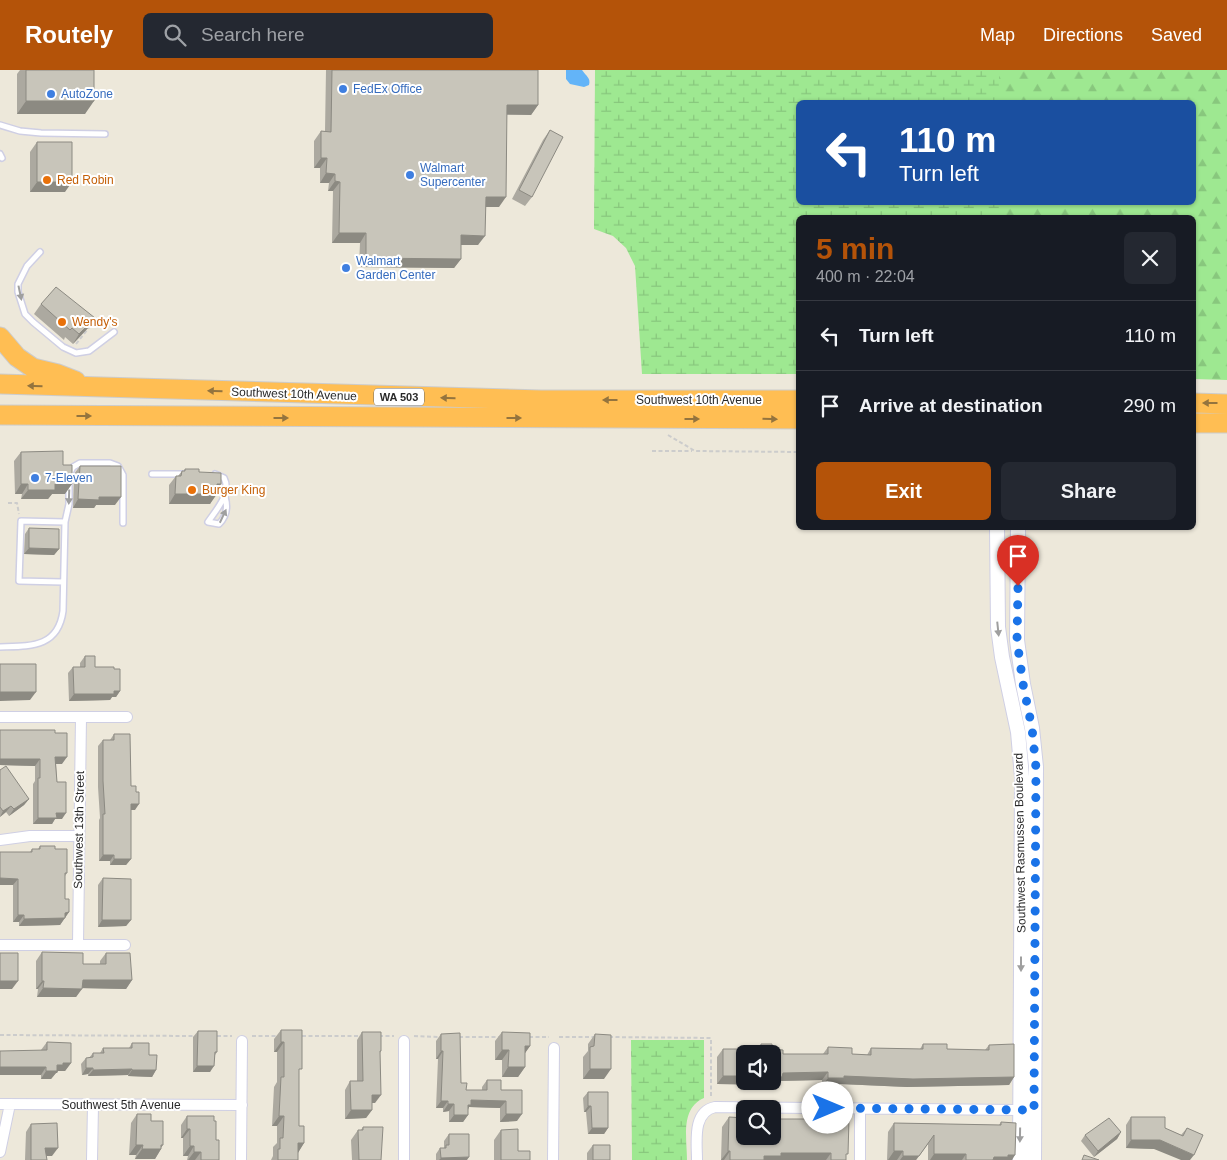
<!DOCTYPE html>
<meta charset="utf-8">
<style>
:root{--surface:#171b24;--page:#242831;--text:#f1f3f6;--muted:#9ea1a6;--line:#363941;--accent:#b45309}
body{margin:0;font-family:Helvetica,sans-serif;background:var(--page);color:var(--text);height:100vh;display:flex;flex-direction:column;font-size:19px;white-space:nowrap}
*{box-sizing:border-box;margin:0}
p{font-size:16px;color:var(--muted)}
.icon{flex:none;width:28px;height:28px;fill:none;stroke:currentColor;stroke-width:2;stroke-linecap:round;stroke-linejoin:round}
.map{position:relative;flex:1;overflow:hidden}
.panel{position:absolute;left:796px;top:145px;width:400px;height:315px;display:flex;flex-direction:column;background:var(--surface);border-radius:8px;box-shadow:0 1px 4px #0004}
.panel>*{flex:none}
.guide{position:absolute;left:796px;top:30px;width:400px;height:105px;border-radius:8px;box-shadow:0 1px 4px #0004;background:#1a4fa0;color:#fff;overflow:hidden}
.controls{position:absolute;left:736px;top:975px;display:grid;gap:10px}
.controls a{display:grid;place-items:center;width:45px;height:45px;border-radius:8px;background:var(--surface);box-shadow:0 1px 4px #0004;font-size:25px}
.pin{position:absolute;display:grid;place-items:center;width:42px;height:42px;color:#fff;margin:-51px -21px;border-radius:50% 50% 50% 0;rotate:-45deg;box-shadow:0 0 5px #0007}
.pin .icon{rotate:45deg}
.me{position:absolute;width:55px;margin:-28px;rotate:90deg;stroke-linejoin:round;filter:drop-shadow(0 0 4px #0008)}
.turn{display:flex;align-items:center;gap:18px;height:105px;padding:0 20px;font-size:22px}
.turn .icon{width:65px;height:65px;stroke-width:2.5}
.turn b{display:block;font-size:35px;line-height:42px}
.round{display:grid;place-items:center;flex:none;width:52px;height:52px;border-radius:8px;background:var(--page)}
.head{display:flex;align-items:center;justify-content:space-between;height:85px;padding:0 20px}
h1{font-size:30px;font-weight:800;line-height:38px;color:var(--accent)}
.action{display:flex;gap:10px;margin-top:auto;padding:10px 20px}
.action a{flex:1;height:58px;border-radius:8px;background:var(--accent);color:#fff;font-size:20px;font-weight:800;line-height:58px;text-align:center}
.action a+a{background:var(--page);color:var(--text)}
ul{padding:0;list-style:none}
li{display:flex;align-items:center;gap:15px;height:70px;padding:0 20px;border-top:1px solid var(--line)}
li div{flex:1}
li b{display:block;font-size:19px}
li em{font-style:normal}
header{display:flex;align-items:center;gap:30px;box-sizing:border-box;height:70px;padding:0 25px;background:var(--accent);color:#fff}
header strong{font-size:24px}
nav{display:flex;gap:28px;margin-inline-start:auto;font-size:18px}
.search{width:350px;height:45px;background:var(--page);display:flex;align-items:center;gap:12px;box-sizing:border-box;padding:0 18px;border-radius:8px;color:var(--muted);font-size:19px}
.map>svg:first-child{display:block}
</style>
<header>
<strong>Routely</strong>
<div class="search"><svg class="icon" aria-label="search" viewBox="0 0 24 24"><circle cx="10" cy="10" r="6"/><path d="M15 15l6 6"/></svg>Search here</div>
<nav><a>Map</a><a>Directions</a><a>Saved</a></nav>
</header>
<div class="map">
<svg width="1227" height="1090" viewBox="0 0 1227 1090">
<defs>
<pattern id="forest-firs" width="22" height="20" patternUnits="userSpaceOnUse" patternTransform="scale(1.25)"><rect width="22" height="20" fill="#9ee891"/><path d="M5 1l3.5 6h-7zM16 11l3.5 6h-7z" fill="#88c77d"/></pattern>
<pattern id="wetland-marsh" width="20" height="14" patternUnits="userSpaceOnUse" patternTransform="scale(1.25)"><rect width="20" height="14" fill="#9ee891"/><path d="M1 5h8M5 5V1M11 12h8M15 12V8" fill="none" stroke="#88c77d"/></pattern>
</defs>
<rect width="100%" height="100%" fill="#ede8da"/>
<path fill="url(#forest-firs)" d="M999,0H1227V310L1194,309V148L999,147V133L1194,132V32H999Z"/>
<path fill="url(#wetland-marsh)" d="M595,0H999V32H799V132L999,133V147L799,148V304H642L635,196L626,178L613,166L594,159Z
M631,970H704V1028C680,1038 687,1069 687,1090H632Z"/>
<path fill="#63b4f8" d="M566,0H582C586,6 591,8 589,15L584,17L570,14L566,9Z"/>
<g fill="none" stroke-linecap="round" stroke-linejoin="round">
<g stroke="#cfcfe4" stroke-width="8">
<path id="lane" d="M0,55L20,61L41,63L105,64
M0,84L2,88
M40,182L27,196L18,214V222L25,244L33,252L63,277L76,283L89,281L114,262
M70,403L73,397L80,393H110L118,396L123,405V453
M152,404H187
M215,404L224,408C232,423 216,440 208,452L219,454C227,446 228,437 225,427
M65,452L69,434V411
M0,577C30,576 58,578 63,541L65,452L21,451L19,511L63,512"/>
</g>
<g stroke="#cfcfe4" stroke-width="12">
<path id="street" d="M0,647H127
M0,770L30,766H79
M78,874L81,647
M0,875H125
M0,1034L242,1035
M0,1082L10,1034
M92,1090L93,1035
M241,1090L242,971
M404,1090V971
M553,1090L554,978
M697,1090C697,1072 692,1042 715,1037L1026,1040
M860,1090V1039"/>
</g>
<g stroke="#cfcfe4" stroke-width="16">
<path id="secondary" d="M997,458L998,557L1002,587L1018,662L1022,707L1020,1090
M1018,458L1017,570L1023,614L1032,658L1036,697L1034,1090"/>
</g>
<g stroke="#ccc" stroke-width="21">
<path id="highway" d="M0,267L17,287L33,298L58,304L76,311
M0,314L541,330H799
M1194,333L1227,334
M0,345L799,349
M1194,353H1227"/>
</g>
<path stroke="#ccc" stroke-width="2" stroke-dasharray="4 2.5" stroke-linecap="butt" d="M76,274L91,255L97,256
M668,365L695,381L799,382
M652,381H692
M8,433H17L19,444
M0,965L197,966
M217,966H232
M252,966H277
M302,966H362
M379,966H394
M414,966L439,967
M459,967H499
M529,967H549
M559,967H594
M609,967L711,968V1026"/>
<use href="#lane" stroke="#fff" stroke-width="5"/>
<use href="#street" stroke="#fff" stroke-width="10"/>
<use href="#secondary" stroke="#fff" stroke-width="14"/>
<use href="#highway" stroke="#ffbe53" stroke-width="19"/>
</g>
<path fill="#aca9a0" d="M20,0H94L85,44H17V4Z
M326,0H538V35L531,45H507L499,137H486L478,175H461V189L454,198L359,197L360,173H332L333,121H328L329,113H320V98H314V71L321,61H325Z
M550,60L532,127L525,136L512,129L543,70Z
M37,72L65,122H30V82Z
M41,234L95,248L88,258L73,274L65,267L64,270L34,244Z
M21,382L63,395L65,424H52L48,429H21L22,424H15L14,391Z
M80,396L115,435H96L94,438H73L74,404Z
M185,399L199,402L217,420L210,434H169V415L176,406H178L182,401H184Z
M29,458L59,479L54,485L24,484L25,464Z
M85,586L95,597L114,599L120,621L116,627H112L110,630L69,631L68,603L73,597H80V593Z
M0,660L55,663L62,694H56L57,712L62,749H55L52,754H33V714L35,711V696L0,695Z
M114,664L131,716L135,740H131V789L126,795H110V791H99V750L100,748L98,717V676L103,670H110Z
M0,700L29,729L24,735L9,746L6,742L0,747Z
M40,776L55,779L67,803L65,806V829L69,842L60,855L19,856V852H13V815H0V782H30L32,779H38Z
M103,808L131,850L126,856L98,857V815Z
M42,882L83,894H100V891L106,883L132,910L126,919L82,918L76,927H37L38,919H36V891Z
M281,960L299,1003V1056L304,1073L298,1082V1090H271L273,1086V1077L277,1073V1056H272L274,1017L277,1012V982H274V969Z
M198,961L217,982L215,985L210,1002H193V967Z
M362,962L381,981L380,983L375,1033H372V1040L366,1048L345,1049V1020L350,1011H357V970Z
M502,962L530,976L525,983V997L518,1007H502V990H495V971Z
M441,964L461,1013L466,1020H482V1017L487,1010L501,1020L517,1051L500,1052V1038L469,1037L468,1040V1045L463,1052H449V1041L443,1042V1038H436L438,989H436V971Z
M595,964L604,1009H583V987L588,981V974Z
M47,972L71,993L65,1001H58L57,1003H56L51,1009H41V980Z
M132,973L149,985L156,1000L152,1007L128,1006V1005L88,1006V1004L82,1005L81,994L86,988H89L93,983H100L103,978H129Z
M761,974L783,984H823L828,977L852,984L867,985L871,978L920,979L923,974L947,979L985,980L989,975L1014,1007L1009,1015L907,1017L840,1014L838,1016H822V1010L778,1011L776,1015L717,1014V987L723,979H758Z
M588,1022L608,1058L604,1064H588L586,1042H584L583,1028Z
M137,1044L161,1077V1079L155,1089H135L136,1085H129L131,1053Z
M187,1046L216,1070L219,1090H187L188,1086H183V1068H181V1055Z
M729,1047L846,1087V1090H721L722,1057Z
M1131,1047L1165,1058L1181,1065L1187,1058L1203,1065L1154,1079L1126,1078V1055Z
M1001,1052L1012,1090H928V1074L916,1090H887L888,1062L894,1053L999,1055Z
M31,1054L52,1086H46L47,1090H25L26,1062Z
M363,1057L381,1090H352L351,1070L358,1060H361Z
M501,1060L518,1081L530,1090H494V1070Z
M1121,1062L1117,1069L1094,1087L1081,1071L1085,1065Z
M449,1064L467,1090H436V1084L440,1078H444V1071Z
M593,1075L610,1090H587V1083Z"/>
<path fill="#8c8a82" d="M26,31H94L85,44H17Z
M507,35H538L531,45L500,44Z
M321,88H327L320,98H314Z
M326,103L335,104L329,113H320Z
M335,111L340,112L333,121H328Z
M37,112H72L65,122H30Z
M486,127H506L499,137H479Z
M339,163H366L360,173H332Z
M461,165L485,166L478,175H454Z
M366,188L461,189L454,198L359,197Z
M95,248L88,258L73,274L79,264Z
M21,414H28L22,424H15Z
M55,414H72L65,424H52L48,429H21L28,420Z
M217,414H221L214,424Z
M175,424H217L210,434H169Z
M99,427H121L115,435H96L94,438H73L78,429Z
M29,478L59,479L54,485L24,484Z
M114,621H120L116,627H112L110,630L69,631L74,624Z
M0,622H36L30,630L0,631Z
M55,687H67L62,694H51Z
M0,689H40L35,696L0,695Z
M29,729L24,735L9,746L14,739Z
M131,734H139L135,740H126Z
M11,736L6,742L0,747L3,741Z
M56,743H66L62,749H55L52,754H33L38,748Z
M103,785H114L110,791H99Z
M114,789H131L126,795H110Z
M0,808L18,809L13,815H0Z
M69,842L60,855L19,856L24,849Z
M18,845H24L19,852H13Z
M102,850H131L126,856L98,857Z
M83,910H132L126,919L77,918Z
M0,911H18L12,919H0Z
M42,911H44L38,919H36Z
M43,918L82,919L76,927H37Z
M281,972H284L277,982H274Z
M525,976H530L523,986Z
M502,980H509L502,990H495Z
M441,981H443L438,989H436Z
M63,993H71L65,1001H58L57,1003H56L51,1009H41L46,1001Z
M197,996H214L210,1002H193Z
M0,997H46L41,1005H0Z
M508,997H525L518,1007H502Z
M86,998H93L88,1004L82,1005Z
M132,999L128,1005L88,1006L93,1000Z
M590,999H611L604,1009H583Z
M132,1000H156L152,1007L128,1006Z
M828,1002L822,1010L778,1011L776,1015L717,1014L723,1006H745V1011H772V1007L783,1003Z
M844,1006L1014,1007L1009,1015L907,1017L840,1014L838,1016H822L828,1008Z
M372,1025H381L375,1033H366Z
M471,1030L506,1031L500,1038L469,1037L466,1043H463Z
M441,1031H448L443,1038H436Z
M448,1034H454L449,1041L443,1042Z
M588,1036H591L586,1042H584Z
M351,1040H372L366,1048L345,1049Z
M506,1044H522L517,1051L500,1052Z
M454,1045H468L463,1052H449Z
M279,1046H284L277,1056H272Z
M592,1058H608L604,1064H588Z
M187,1059H190L183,1068H181Z
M1121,1062L1117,1069L1094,1087L1098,1081Z
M934,1065L916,1090H900L903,1086Z
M1131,1070H1160L1194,1085L1190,1090H1181L1154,1079L1126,1078Z
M298,1073H304L298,1083Z
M136,1075H143L136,1085H129Z
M163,1075L160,1079H161L155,1089H135L142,1079Z
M190,1076H194L188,1086H183Z
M45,1078H58L52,1086H39Z
M728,1081H730L724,1090H721Z
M894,1081H903L897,1090H888Z
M194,1082H201L195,1090H188Z
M781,1083H831L826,1090H761L764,1086Z
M934,1084H966L962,1090H930Z
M1008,1085H1015L1012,1090H991L994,1087Z
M469,1087L467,1090H439L441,1088Z"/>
<path fill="#c8c5ba" stroke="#8c8a82" d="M26,0H94V31H26Z
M332,0H538V35H507L506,127H486L485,166L461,165V189L366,188V163H339L340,112L335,111V104L326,103L327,88H321V61L331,62Z
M550,60L563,67L532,127L519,120Z
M37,72H72V112H37Z
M56,217L95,248L79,264L72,258L70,260L41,234Z
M63,381V395H72V414H55V420H28V414H21V382Z
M80,396H121V427H99V430L78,429Z
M185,399H199V402L221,403V414H217V424H175L176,406H181L182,401H185Z
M29,458L59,459V479L29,478Z
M85,586H95V597H114V599H120V621H114V624H74L73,597H85Z
M0,594H36V622H0Z
M0,660H55V663H67V687H55L57,712H66V743H56L57,748H38V708H40V689H0Z
M114,664H130L131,716H136V722H139V734H131V789H114V785H103V744H105L103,711V670H114Z
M6,696L29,729L14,739L11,736L3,741L0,737V700Z
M40,776H55V779H67V803H65V829H69V842L65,843V848L24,849V845H18V809L0,808V782H32V779H40Z
M103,808L131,809V850H102Z
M42,882L83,883V894H106V883H130L132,910H83L82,919L43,918L44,911H42Z
M0,883H18V911H0Z
M281,960H302V999H299V1056H304V1073H298V1090H278V1079H280V1068H283L284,1046H279L281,1007H284V972H281Z
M198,961H217V982H215L214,996H197Z
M362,962H381V981H380L381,1025H372V1040H351L350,1011H363Z
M502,962L530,963V976H525V997H508L509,980H502Z
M460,963L461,1013H467L466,1020H487V1010H501V1020H522V1044H506V1031L471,1030V1035H468V1045H454V1034H448V1031H441L443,981H441V964Z
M595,964L611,965V999H590V977L594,976Z
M47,972L71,973V993H63V995H57V1001H46V997H0V981L47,980Z
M132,973H149V985H157L156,1000H132V999L93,1000V998H86V988L93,987V983H104L103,978H132Z
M761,974H772V979L783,980V984H828V977L852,978V984L871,985V978L923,979V974H947V979L989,980V975L1014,974V1007L913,1009L844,1006V1008H828V1002L783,1003L782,1007H772V984H745V1006H723V979H761Z
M588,1022H608V1058H592L591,1036H588Z
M137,1044H151V1051H163V1075H161V1079H142L143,1075H136Z
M187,1046H214V1051H216V1070H219V1090H201V1082H194V1076H190V1059H187Z
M729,1047L745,1048V1066H772V1049H849L848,1084H846V1090H831V1083H781V1086H764V1090H730V1081H728Z
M1131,1047H1165V1058L1183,1066L1187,1058L1203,1065L1194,1085L1160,1070H1131Z
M1109,1048L1121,1062L1098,1081L1085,1065Z
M1001,1052L1016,1053L1015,1085H1008V1087H994L993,1090H966V1084H934V1065L919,1086H903V1081H894V1053L1001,1055Z
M57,1053L58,1078H45L47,1090H31V1054Z
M363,1057H383L381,1090H359L358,1060H363Z
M518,1059V1081H530V1090H501V1060Z
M449,1064H469V1087L441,1088L440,1078H446V1075H449Z
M593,1075H610V1090H593Z
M1084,1085L1099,1090H1082Z"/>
<defs><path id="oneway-solid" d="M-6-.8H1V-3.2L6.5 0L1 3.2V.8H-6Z" transform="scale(1.25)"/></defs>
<g fill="#9f9f9f">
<use href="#oneway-solid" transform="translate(20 223) rotate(78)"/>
<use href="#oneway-solid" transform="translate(69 427) rotate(92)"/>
<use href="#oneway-solid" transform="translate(223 446) rotate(-65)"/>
<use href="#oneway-solid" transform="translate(998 559) rotate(84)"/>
<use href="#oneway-solid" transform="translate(1021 894) rotate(90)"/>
<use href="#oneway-solid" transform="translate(1020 1065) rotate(91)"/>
</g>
<g fill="#94743e">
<use href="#oneway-solid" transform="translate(35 316) rotate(-179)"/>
<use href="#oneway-solid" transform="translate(215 321) rotate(-178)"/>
<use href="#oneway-solid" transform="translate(448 328) rotate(-179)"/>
<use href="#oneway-solid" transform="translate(610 330) rotate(180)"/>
<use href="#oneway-solid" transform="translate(1210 333) rotate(-180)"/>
<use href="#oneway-solid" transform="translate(84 346)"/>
<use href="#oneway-solid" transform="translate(281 348)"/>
<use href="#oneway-solid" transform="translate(514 348)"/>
<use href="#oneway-solid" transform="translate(692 349)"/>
<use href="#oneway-solid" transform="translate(770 349) rotate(1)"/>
</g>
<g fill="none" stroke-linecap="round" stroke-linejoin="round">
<path stroke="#1a73e8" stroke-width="9" stroke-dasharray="0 16.2" d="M828,1038L1034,1040L1036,698L1032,658L1023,614L1017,570L1018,516"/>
</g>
<g fill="#3f7fe0" stroke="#fff" stroke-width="2">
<circle cx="343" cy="19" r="5"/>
<circle cx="51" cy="24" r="5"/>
<circle cx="410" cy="105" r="5"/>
<circle cx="346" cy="198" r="5"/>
<circle cx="35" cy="408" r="5"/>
</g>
<g fill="#e8710a" stroke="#fff" stroke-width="2">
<circle cx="47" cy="110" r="5"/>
<circle cx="62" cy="252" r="5"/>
<circle cx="192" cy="420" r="5"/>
</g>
<g text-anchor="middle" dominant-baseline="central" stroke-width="4" stroke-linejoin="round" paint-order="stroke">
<rect fill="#fff" stroke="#696969" stroke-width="1" x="374" y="318.5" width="50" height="17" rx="4"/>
<g font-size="11" font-weight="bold" fill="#292929">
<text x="399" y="327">WA 503</text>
</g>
<g font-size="12" fill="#366cbe" stroke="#fff" text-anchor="start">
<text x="353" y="19">FedEx Office</text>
<text x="61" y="24">AutoZone</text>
<text x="420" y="98">Walmart<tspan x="420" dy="14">Supercenter</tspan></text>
<text x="356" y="191">Walmart<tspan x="356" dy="14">Garden Center</tspan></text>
<text x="45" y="408">7-Eleven</text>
</g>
<g font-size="12" fill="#c56008" stroke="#fff" text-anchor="start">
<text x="57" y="110">Red Robin</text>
<text x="72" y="252">Wendy's</text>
<text x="202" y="420">Burger King</text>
</g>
<g font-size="12" fill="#292929" stroke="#fff">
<text transform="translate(294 324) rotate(2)">Southwest 10th Avenue</text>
<text x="699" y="330">Southwest 10th Avenue</text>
<text transform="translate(79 760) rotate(-89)">Southwest 13th Street</text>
<text transform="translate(1020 773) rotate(-91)">Southwest Rasmussen Boulevard</text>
<text x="121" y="1035">Southwest 5th Avenue</text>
</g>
</g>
</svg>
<div class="controls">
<a><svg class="icon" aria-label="sound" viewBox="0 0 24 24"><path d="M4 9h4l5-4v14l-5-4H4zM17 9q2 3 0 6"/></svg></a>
<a><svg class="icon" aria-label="search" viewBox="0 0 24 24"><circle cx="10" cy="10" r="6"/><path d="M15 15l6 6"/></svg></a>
</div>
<div class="pin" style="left:1018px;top:516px;background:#d93025"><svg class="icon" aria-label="arrive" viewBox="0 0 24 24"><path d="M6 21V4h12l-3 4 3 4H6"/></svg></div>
<svg class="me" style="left:828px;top:1038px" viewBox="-20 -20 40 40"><circle r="19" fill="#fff"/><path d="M0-13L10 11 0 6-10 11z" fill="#1a73e8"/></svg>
<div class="guide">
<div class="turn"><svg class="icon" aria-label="left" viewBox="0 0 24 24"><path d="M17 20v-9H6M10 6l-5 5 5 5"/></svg><div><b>110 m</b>Turn left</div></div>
</div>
<section class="panel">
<div class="head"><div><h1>5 min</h1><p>400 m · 22:04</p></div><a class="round"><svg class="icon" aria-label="close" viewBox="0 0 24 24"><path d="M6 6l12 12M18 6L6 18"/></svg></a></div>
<ul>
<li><svg class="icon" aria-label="left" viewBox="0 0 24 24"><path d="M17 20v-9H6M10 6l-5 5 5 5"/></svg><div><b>Turn left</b></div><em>110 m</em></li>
<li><svg class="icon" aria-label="arrive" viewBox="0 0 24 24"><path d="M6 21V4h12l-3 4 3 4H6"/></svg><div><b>Arrive at destination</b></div><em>290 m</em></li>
</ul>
<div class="action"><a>Exit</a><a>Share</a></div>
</section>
</div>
